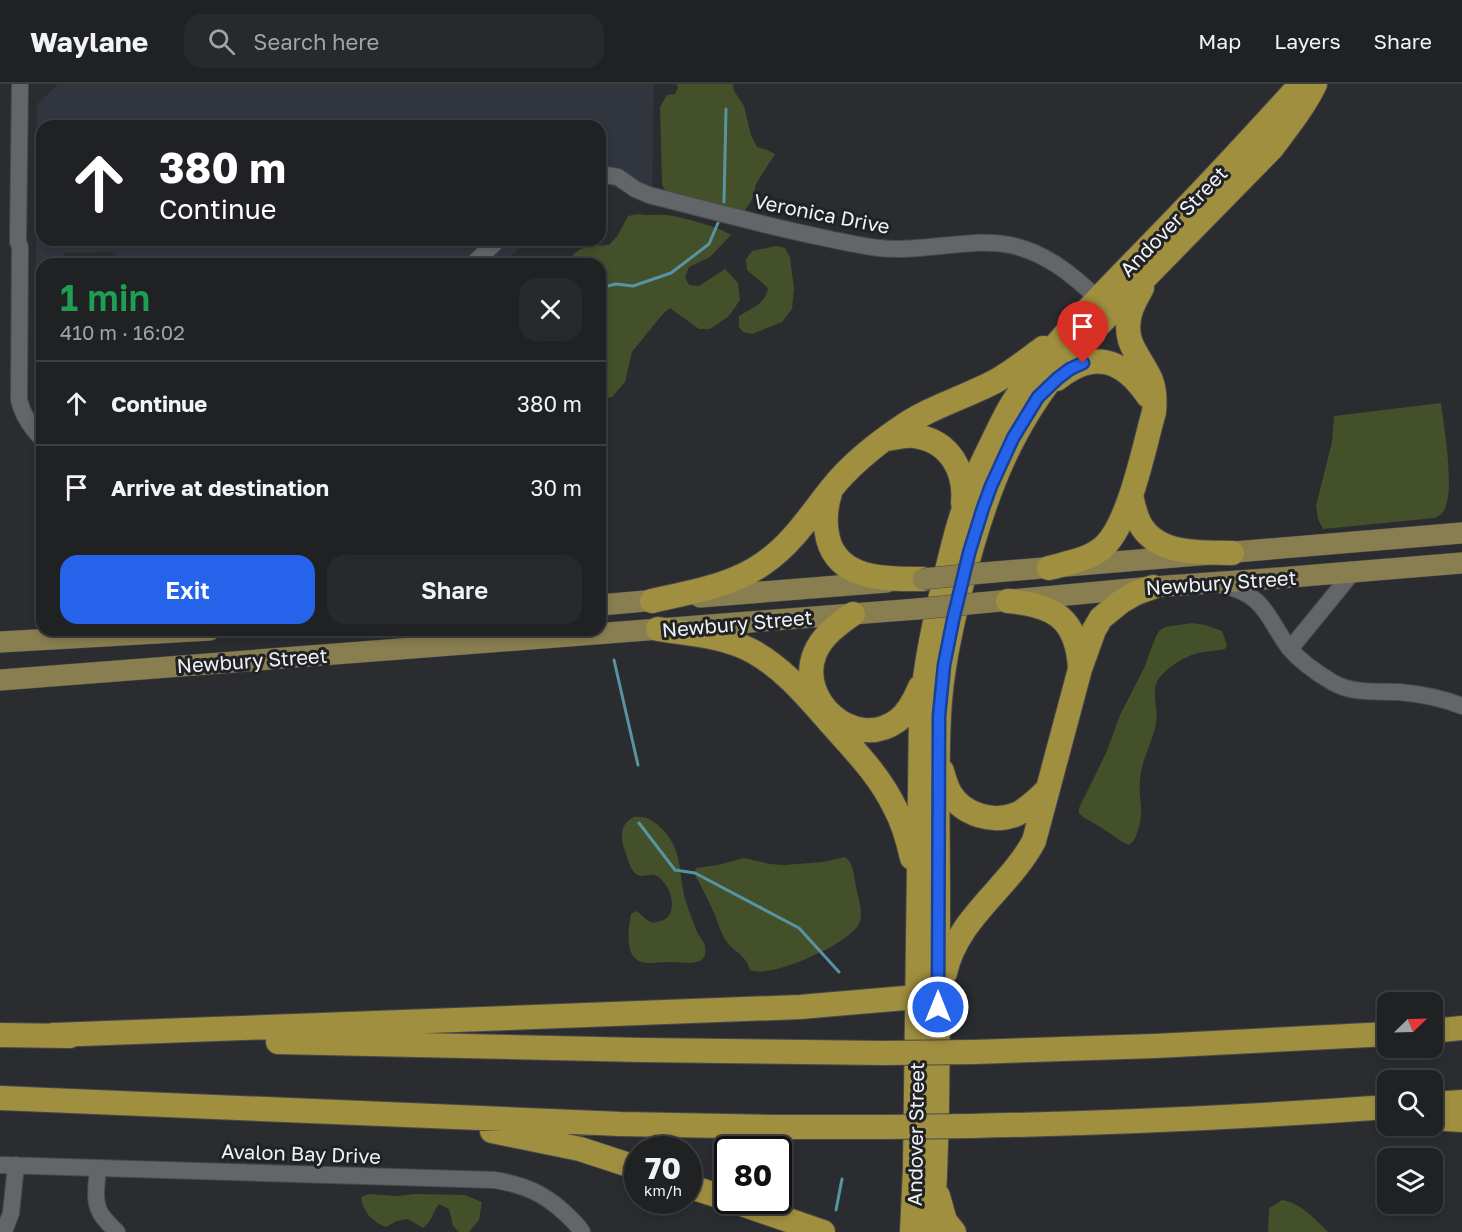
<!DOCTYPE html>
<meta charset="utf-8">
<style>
:root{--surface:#202123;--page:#28292b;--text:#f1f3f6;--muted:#a2a3a6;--line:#3d3e41;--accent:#2563eb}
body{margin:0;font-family:"Golos Text",sans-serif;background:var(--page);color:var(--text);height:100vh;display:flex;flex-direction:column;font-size:22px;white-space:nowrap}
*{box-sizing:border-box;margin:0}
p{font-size:20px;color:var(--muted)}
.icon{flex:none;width:33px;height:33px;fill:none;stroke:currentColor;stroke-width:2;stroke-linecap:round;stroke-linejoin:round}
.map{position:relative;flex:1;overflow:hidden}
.details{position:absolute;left:36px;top:174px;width:570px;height:378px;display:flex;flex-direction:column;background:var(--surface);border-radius:18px;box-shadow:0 3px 9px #0003,0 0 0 2px var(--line)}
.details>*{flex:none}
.top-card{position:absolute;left:36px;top:36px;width:570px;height:126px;border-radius:18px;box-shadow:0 3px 9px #0003,0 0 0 2px var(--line);background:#202124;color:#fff;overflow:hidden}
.needle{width:39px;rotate:67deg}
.buttons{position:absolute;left:1377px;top:908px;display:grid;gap:12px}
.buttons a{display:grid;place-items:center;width:66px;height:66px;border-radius:12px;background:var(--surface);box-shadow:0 3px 9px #0003,0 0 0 2px var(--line);font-size:30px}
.speed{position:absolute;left:624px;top:1052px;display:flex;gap:12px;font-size:30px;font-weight:700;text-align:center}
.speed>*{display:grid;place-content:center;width:78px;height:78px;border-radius:50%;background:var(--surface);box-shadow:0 3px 9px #0003,0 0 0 2px var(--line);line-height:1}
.speed small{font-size:15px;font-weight:400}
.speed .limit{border:3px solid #111;border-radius:9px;background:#fff;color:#111}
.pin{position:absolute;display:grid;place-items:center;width:51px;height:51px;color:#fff;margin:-62px -26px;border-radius:50% 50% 50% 0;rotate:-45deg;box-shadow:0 0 6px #0007}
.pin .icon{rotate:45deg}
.me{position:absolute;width:66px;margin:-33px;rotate:0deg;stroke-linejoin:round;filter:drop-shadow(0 0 4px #0008)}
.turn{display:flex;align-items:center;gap:21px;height:126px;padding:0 24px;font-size:27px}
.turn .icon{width:78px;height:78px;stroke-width:2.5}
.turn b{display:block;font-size:42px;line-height:51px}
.round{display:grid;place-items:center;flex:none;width:63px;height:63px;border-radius:18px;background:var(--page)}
.overview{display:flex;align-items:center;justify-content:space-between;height:102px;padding:0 24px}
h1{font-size:36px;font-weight:600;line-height:45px;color:#1e9e55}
.action{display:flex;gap:12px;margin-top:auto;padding:12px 24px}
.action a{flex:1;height:69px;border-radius:18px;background:var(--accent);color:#fff;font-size:24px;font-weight:600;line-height:69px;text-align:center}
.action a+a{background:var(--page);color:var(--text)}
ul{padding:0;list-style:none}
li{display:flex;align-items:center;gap:18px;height:84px;padding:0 24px;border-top:2px solid var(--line)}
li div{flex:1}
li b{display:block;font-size:22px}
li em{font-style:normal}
header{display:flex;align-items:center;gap:36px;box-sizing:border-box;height:84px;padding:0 30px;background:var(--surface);border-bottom:2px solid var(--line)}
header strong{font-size:28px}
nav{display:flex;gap:33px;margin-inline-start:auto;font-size:21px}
.search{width:420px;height:54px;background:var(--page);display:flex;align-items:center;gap:15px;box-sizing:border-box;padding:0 21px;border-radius:18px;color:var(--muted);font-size:22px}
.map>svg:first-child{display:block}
</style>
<header>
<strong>Waylane</strong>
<div class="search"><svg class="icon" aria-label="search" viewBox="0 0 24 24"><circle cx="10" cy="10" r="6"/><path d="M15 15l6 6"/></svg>Search here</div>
<nav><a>Map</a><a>Layers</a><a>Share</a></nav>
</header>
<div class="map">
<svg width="1462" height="1148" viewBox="0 0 1462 1148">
<rect width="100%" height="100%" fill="#2a2c2f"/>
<path fill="#30353e" d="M58,0H654L652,120L611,102L600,101V42H42V156H526L504,180H116L115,168L64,169L63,180H42V266H35L37,20Z"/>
<path fill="#43502a" d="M676,0H733L734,7L744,22L751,51L757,63L767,66L775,70L756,100L752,116L743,129L667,110L662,100L660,23L667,11L675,10L678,3Z
M638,130C648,132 657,130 667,131C682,133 719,143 731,151L710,173L689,183L685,193L689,201L699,202L725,185L738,199L740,216L729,232L710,245H699L670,224L662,231L632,268L625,298L612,313L602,314L600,312V180H569C574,161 592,162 609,161L618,151L628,132Z
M776,162L785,164L790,173L794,205L792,225L782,238L752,250L743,248L739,243V232C751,224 766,220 768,204L747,186L746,175L752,167Z
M1441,319C1444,343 1456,410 1443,428C1441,431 1438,432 1435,434L1323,445L1318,435L1316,422L1332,358L1334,332Z
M1192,539L1205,541L1222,547L1227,561L1225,565C1216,567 1206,567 1198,569C1183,573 1155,589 1155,606C1154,617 1158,628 1156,639C1153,658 1141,676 1140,696C1138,715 1145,725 1138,746C1136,753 1135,756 1129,761L1124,759L1102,744L1083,733L1079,729V724L1106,669L1120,631L1144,584L1156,552L1159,547L1165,543Z
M634,733C645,732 651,735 659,742C685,766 677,788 686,818C689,827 693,838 697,848C699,852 702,855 704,859C706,863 706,869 704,873C699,882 678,878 670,878C658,877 644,883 635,874C625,865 629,841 631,830L636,827C642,830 646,837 651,838C653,839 658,838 660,837C675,835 674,813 667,803C653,781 647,797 636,790C631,786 629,779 627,773C621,758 617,741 634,733Z
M845,773C854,779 854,793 856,803C858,813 864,830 859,840C849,860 771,895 750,886C746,871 735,869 727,858C720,849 718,837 713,827C708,815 702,804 696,793L695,788L696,784L718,781L744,774L770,780L784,781L823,778Z
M369,1110L397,1112L415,1110L465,1111L482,1118L479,1136L469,1148H459L453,1142L449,1125L439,1120C432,1129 433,1136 423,1144L408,1135L397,1137L386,1143C372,1138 363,1128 361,1113Z
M1282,1116C1301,1119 1315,1135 1328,1148H1268L1269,1124Z"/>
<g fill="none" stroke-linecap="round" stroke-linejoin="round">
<path stroke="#5794a1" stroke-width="3" d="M724,118L726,25
M600,204L616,200L633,202L671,189L709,160L718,139
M614,576L638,681
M639,739L675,786L695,789L799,844L839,888
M836,1126L842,1095"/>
<g stroke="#48494c" stroke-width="18">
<path id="minor" d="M20,0L18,158L20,163L19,316C23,332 31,343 42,355
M600,90L618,93L635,105L649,111C708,126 766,142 825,154C843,158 861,162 879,164C903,167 927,163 951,161C971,159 991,157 1010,161C1045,168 1073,191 1098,215
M473,180L498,156
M1221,501C1265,510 1266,532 1289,564C1300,577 1317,589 1332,598C1352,610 1377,607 1399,608C1421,610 1442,614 1462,622
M1290,565L1353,488
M0,1081L495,1096C524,1101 544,1109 566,1130C572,1136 578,1141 582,1148
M98,1084C97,1100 92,1119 103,1133C107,1138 112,1143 117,1148
M4,1148L11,1129L16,1081"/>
</g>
<g stroke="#48494c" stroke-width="22">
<path id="major" d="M983,489L1462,449
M700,513L887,498
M979,519L1153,503L1279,494L1462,479
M600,521L668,515
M0,558L210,546
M0,596L917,525"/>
</g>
<g stroke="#48494c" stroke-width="26">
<path id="highway" d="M1057,295C1093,266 1122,274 1148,312
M886,355C896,354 905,351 915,352C950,357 966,387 963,419
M830,409C825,425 824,439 828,455C839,497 888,495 923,495
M1131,411C1133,420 1135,430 1139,438C1156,472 1200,468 1232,469
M1049,484C1067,479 1087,476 1101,465C1129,444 1144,362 1154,328C1155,317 1155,306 1151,296C1141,272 1122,260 1130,230C1132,221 1137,213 1142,204
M652,517C690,508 732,502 764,479C792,460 811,430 831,405C850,381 875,361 900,344C928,324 963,314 994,298C1011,289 1027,276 1043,264
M1008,517C1055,521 1077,535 1080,584
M853,530C838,540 822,552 815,569C796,615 853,668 897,637C908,629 915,615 920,603
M658,545C690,550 724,552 752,567C785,585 808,614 833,642C855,667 879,691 894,722C903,738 908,756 912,774
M942,687C944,694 946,702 950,709C963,731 994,740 1017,730C1029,724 1038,715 1047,706
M945,889C957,834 1008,805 1034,757L1080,585L1094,546L1101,534L1122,517L1136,509L1153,503
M1432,947L1462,944
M0,951L70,952
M54,951L800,923L905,914L917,915L927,927
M278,958L642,966L883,969
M973,968L1155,962L1388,950
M0,1014L621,1040L775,1043H884
M1432,1020L1462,1018
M1432,1034L1462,1036
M971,1042C1110,1039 1249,1033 1388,1023
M492,1047L580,1065L638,1084
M688,1102L728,1115
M938,1112L945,1137L954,1148
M730,1116L823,1148
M912,1148L915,1084L921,632C924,589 932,548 942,507C951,470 959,433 974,398C979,385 985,373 991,361C998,347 1004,333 1012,320C1051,259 1105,208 1155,156C1205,105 1253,53 1301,0
M932,1148C935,1106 936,1064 937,1022C938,952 938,883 938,813C938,752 936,691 939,631C941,589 950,548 960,507C984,409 1013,331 1084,256L1272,64C1287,44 1304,23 1315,0"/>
</g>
<use href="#minor" stroke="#636569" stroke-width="16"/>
<use href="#major" stroke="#887e50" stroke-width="21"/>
<use href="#highway" stroke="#a08f3f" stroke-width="24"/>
<g stroke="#48494c" stroke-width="22" stroke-linecap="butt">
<path id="major-bridge" d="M923,495L983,489
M917,525L979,519"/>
</g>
<g stroke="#48494c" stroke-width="26" stroke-linecap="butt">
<path id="highway-bridge" d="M883,969L973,968
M884,1043L971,1042"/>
</g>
<use href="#major-bridge" stroke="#887e50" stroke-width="21"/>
<use href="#highway-bridge" stroke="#a08f3f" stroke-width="24"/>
</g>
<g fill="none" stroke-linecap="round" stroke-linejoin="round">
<g stroke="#184099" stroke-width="15">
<path id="route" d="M938,923L939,632L944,581L953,536L969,469L983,424L991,402L1013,354L1038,313L1058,294L1070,285L1083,279"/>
</g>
<use href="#route" stroke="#2563eb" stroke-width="10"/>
</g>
<g text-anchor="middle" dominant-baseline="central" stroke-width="6" stroke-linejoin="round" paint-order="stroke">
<g font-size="20" fill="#f0f2f4" stroke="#202225">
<text transform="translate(822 129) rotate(11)">Veronica Drive</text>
<text transform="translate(1173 137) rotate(-46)">Andover Street</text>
<text transform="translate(1221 498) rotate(-4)">Newbury Street</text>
<text transform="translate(737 539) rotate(-5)">Newbury Street</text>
<text transform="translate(252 576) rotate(-4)">Newbury Street</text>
<text transform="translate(915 1050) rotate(-89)">Andover Street</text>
<text transform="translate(301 1069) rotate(2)">Avalon Bay Drive</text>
</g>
</g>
</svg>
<div class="buttons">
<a><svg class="needle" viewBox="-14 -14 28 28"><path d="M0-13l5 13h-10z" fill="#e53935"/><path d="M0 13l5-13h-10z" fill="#a2a3a6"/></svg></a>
<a><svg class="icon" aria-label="search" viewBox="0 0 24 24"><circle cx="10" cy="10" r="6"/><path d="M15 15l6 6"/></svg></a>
<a><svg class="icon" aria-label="layers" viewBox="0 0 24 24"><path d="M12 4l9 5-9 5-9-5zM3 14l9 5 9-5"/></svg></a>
</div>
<div class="speed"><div>70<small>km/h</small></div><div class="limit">80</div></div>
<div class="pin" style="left:1083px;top:279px;background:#d93025"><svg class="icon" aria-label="arrive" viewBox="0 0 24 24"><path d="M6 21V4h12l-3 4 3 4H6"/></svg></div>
<svg class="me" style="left:938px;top:923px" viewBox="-20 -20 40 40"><circle r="17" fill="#2563eb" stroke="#fff" stroke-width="3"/><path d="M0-11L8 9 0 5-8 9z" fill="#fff"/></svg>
<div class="top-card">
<div class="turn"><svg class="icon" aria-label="ahead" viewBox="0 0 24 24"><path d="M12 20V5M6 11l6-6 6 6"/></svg><div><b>380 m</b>Continue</div></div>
</div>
<section class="details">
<div class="overview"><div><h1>1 min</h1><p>410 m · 16:02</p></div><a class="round"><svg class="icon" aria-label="close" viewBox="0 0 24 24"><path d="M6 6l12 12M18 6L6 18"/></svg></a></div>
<ul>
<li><svg class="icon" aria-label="ahead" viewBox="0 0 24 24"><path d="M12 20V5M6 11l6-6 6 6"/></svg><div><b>Continue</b></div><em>380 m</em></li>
<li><svg class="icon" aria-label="arrive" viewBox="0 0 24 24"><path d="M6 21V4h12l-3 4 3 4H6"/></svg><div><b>Arrive at destination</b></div><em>30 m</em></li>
</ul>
<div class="action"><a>Exit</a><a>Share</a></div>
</section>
</div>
